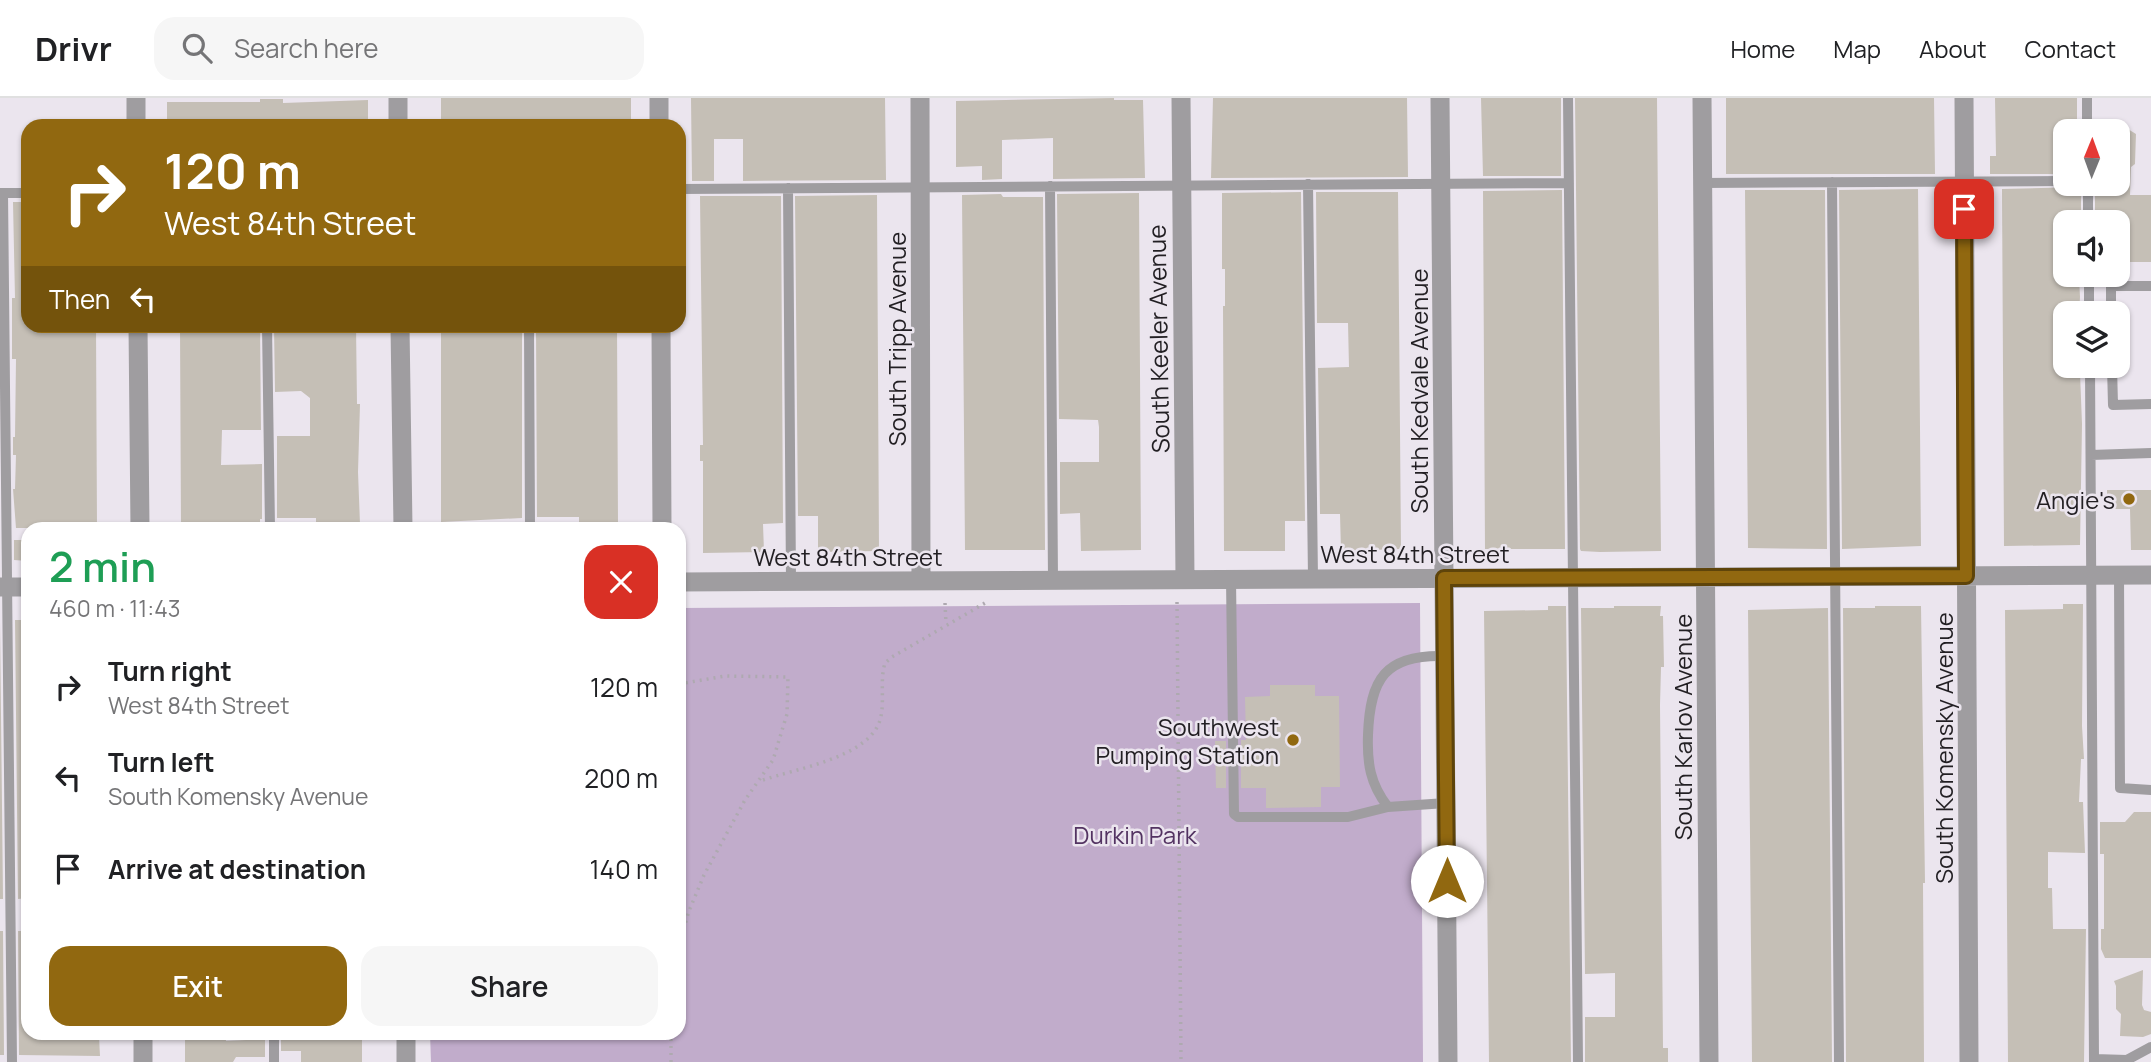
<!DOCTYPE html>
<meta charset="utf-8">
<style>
:root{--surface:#fff;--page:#f6f6f6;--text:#202124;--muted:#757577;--line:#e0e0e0;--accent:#916810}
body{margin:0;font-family:Manrope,sans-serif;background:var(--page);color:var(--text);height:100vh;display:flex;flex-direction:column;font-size:26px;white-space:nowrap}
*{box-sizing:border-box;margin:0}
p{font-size:23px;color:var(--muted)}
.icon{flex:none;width:38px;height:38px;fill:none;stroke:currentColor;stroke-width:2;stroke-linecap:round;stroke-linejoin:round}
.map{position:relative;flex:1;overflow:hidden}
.panel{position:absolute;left:21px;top:424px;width:665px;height:518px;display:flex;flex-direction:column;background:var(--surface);border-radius:21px;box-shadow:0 2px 5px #0004}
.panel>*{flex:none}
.top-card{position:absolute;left:21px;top:21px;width:665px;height:214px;border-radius:21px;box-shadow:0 2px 5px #0004;background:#916810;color:#fff;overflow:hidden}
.needle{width:46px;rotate:1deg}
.controls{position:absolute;left:2053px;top:21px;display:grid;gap:14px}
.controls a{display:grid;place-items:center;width:77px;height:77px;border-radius:14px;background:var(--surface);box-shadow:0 2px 5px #0004;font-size:35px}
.pin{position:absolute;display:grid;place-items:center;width:60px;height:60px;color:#fff;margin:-30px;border-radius:14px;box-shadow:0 4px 10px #0006}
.me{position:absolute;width:77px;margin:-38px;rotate:0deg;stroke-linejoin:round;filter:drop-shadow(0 0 5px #0008)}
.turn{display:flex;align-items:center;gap:24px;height:147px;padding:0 28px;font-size:32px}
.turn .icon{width:91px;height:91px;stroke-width:2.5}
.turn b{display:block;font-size:49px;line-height:60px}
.then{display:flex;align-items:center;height:66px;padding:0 28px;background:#0003;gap:14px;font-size:26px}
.round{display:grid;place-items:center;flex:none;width:74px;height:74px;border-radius:21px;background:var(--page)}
.overview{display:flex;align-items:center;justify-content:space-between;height:119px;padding:0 28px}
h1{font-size:42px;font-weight:600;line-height:52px;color:#1e9e55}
.action{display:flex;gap:14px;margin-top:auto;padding:14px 28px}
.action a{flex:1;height:80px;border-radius:21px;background:var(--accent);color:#fff;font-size:28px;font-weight:600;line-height:80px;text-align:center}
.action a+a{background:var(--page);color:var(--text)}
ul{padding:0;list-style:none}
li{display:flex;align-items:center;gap:21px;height:91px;padding:0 28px}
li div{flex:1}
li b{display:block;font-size:26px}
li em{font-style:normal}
header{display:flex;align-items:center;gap:42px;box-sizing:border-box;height:98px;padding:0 35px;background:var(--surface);border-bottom:2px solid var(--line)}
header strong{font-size:33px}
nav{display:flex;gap:38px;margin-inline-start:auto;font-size:24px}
.search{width:490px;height:63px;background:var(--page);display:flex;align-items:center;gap:18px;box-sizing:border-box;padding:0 24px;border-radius:21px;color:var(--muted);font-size:26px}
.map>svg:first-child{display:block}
</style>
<header>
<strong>Drivr</strong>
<div class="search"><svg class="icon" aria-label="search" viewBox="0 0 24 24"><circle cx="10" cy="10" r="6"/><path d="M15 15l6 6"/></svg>Search here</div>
<nav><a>Home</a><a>Map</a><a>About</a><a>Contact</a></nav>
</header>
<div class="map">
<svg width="2151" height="964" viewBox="0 0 2151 964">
<rect width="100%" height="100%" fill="#ebe5ee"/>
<path fill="#c1accb" d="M1420,505L1423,964H431L430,935L679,934V510Z"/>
<path fill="#c5bfb6" d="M441,0H631V28H441Z
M691,0H885L886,82L743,83V41H714V83H692Z
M1114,0V2H1143L1145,80L1053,81V40L1002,42V81L982,82V68L956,69V3Z
M1213,0H1407L1408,79L1211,80Z
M1481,0H1561V78H1483Z
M1575,0H1657L1661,453L1600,454L1581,453L1580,451Z
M1726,0H1934L1935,76H1726Z
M1995,0H2077V33H2065V76H1990V58H1996Z
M260,1H283V5L368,2V28H167V4H260Z
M2118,25L2136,36L2135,66L2131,69L2130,97H2151V164H2118V124H2095V97H2118Z
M2078,89V97H2081V124H2065V181L2079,180L2080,199L2079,215H2065V275H2080L2082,326L2080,447L2004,448L2002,91Z
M1918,91L1921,448L1842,451L1839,92Z
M1562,92L1565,451H1485L1483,93Z
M1745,92H1825L1827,451L1748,450Z
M1301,94L1305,423H1285V453H1224L1223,208H1225V171H1222V95Z
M1316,94H1398L1401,451L1341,453L1340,416H1320L1318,270L1349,269L1348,225H1317Z
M1139,95L1141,452L1081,453L1080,415L1060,416V364H1099V329L1098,322L1059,321L1057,96Z
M1001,96L1003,99H1043L1045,452H965L962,97Z
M877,97L879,453L818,454V418H798L795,98Z
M700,98H781L783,425L763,426L764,454L703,455V363H700V347H703Z
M13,104H28V228H96L97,430H16L13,391H15L16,357H13V339H15L16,261H12V200H15Z
M180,228H260L261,332H222L221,367L262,366V421H260V430H181Z
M274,228H356L357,306H360L358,374L360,426L316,427V420H277V338H310V300L301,293L275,294Z
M441,228H522V420L441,424Z
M536,228H617L618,426L579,427V419H537Z
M2107,392H2151V452H2131L2130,411H2107Z
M14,442H28V463L14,462Z
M2063,506H2083L2082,628L2084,661H2081L2079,704H2083L2085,755L2048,754V790H2052L2053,831H2086L2084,964H2008L2005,512L2063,511Z
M1548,508H1566L1571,964H1489L1484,513L1548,512Z
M1614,508H1661L1660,518H1663L1664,569H1661L1660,607L1663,950H1668V964H1585V919H1615V875L1585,876L1581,510H1614Z
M1875,508H1921L1925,785H1923L1924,964H1846L1843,510H1875Z
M1828,510L1832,964H1752L1748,512Z
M15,522H28V800L18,801Z
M0,524L3,801H0Z
M1270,587H1315V598H1339L1340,689H1321V709L1266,710V690H1241V642H1246L1245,599L1270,598Z
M1215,643H1226V690H1216Z
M2134,714H2151V860H2105L2101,851V831H2104V756H2100V724H2125Z
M0,833H3L4,957H0Z
M18,833H28V937L99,938L100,958L19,957Z
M2143,872L2142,907L2144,912L2151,914V936L2143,939L2120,938L2121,916L2116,911V888L2114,883Z
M185,934H225L226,943L265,941V959H236L233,964H185Z
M281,934H362V964H301V953H281Z"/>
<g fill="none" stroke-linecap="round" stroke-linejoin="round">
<path stroke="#aea9b0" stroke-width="3.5" stroke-dasharray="2 5" stroke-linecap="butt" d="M1177,504L1181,964
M945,505L946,526
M679,586L725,578L788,579L787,616L773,662L745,702L704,777L689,813L679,847
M763,682C795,671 865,660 879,625C886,607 879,584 885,565L892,559L985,505
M679,687V744
M671,964V934"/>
<path stroke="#9f9da0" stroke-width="10" d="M1568,0L1578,964
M2087,0V33
M1832,84L1839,964
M1702,85L2065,83
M1308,86L1313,480
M2088,86V124
M1050,88L1053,482
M788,90L791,483
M679,91L1569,85
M0,95H28
M3,95L12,964
M2089,177V215
M2111,215V188H2151
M267,228L270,430
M529,228L530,430
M2090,268L2094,964
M2112,268L2113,307L2151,306
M2091,357L2151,355
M2119,477L2120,690L2151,692
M1231,481L1234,716L1238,719H1348L1388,709L1446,705
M1388,709C1370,686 1367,665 1368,637C1370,581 1385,556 1445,558
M274,934V964
M2094,961L2127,962L2151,949"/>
<path stroke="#9f9da0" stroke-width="19" d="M136,0V28
M398,0V28
M659,0V28
M920,0L921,482
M1181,0L1185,481
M1440,0L1448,964
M1702,0L1709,964
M1964,0L1969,964
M138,228L140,430
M400,228L403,430
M661,228L662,430
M679,484L2151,477
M0,489H28
M143,934V964
M406,934V964"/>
</g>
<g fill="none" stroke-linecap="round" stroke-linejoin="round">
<g stroke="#5e440a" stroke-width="18">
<path id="route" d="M1447,783L1444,480L1966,478L1964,111"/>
</g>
<use href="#route" stroke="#916810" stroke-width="12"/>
</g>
<g fill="#916810" stroke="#ebe5ee" stroke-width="2.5">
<circle cx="2129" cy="401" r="7"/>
<circle cx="1293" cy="642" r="7"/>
</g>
<g text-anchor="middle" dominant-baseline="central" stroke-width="5" stroke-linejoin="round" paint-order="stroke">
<g font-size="24" fill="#221f23" stroke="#ebe5ee">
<text transform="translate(896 241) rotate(-90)">South Tripp Avenue</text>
<text transform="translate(1158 241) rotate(-91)">South Keeler Avenue</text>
<text transform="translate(1418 293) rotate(-90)">South Kedvale Avenue</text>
<text x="1415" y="455">West 84th Street</text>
<text x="848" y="458">West 84th Street</text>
<text transform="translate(1682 629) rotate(-90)">South Karlov Avenue</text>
<text transform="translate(1943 650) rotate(-90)">South Komensky Avenue</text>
</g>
<g font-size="24" fill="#221f23" stroke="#ebe5ee" text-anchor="end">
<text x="2115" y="401">Angie's</text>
<text x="1279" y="628">Southwest<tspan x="1279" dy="28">Pumping Station</tspan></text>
</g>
<g font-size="24" fill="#533362" stroke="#ebe5ee">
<text x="1135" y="736">Durkin Park</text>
</g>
</g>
</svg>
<div class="controls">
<a><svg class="needle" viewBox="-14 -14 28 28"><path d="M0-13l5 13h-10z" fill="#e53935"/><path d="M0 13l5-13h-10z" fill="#757577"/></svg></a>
<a><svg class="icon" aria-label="sound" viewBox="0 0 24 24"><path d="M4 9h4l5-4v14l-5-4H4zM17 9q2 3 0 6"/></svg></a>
<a><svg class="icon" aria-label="layers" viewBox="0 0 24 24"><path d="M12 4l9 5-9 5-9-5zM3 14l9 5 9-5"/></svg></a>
</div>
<div class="pin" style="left:1964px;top:111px;background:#d93025"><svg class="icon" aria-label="arrive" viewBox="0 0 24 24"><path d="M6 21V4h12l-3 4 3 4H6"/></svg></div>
<svg class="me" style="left:1447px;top:783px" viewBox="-20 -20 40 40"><circle r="19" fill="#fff"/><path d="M0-13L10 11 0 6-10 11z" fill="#916810"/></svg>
<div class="top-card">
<div class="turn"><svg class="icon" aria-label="right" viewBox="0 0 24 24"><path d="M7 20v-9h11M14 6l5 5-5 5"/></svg><div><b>120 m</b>West 84th Street</div></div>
<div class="then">Then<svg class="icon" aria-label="left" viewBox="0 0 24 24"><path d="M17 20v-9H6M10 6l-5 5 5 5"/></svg></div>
</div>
<section class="panel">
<div class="overview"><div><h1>2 min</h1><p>460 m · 11:43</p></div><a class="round" style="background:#d93025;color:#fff"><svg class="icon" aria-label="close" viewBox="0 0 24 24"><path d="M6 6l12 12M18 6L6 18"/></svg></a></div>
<ul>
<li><svg class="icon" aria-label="right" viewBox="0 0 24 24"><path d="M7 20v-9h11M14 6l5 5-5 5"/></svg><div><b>Turn right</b><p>West 84th Street</p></div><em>120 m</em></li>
<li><svg class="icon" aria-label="left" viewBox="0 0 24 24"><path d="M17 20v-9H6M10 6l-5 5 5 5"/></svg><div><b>Turn left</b><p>South Komensky Avenue</p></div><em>200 m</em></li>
<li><svg class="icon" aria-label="arrive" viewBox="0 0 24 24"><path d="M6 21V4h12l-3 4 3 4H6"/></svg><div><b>Arrive at destination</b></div><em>140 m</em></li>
</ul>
<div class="action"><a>Exit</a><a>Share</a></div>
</section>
</div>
